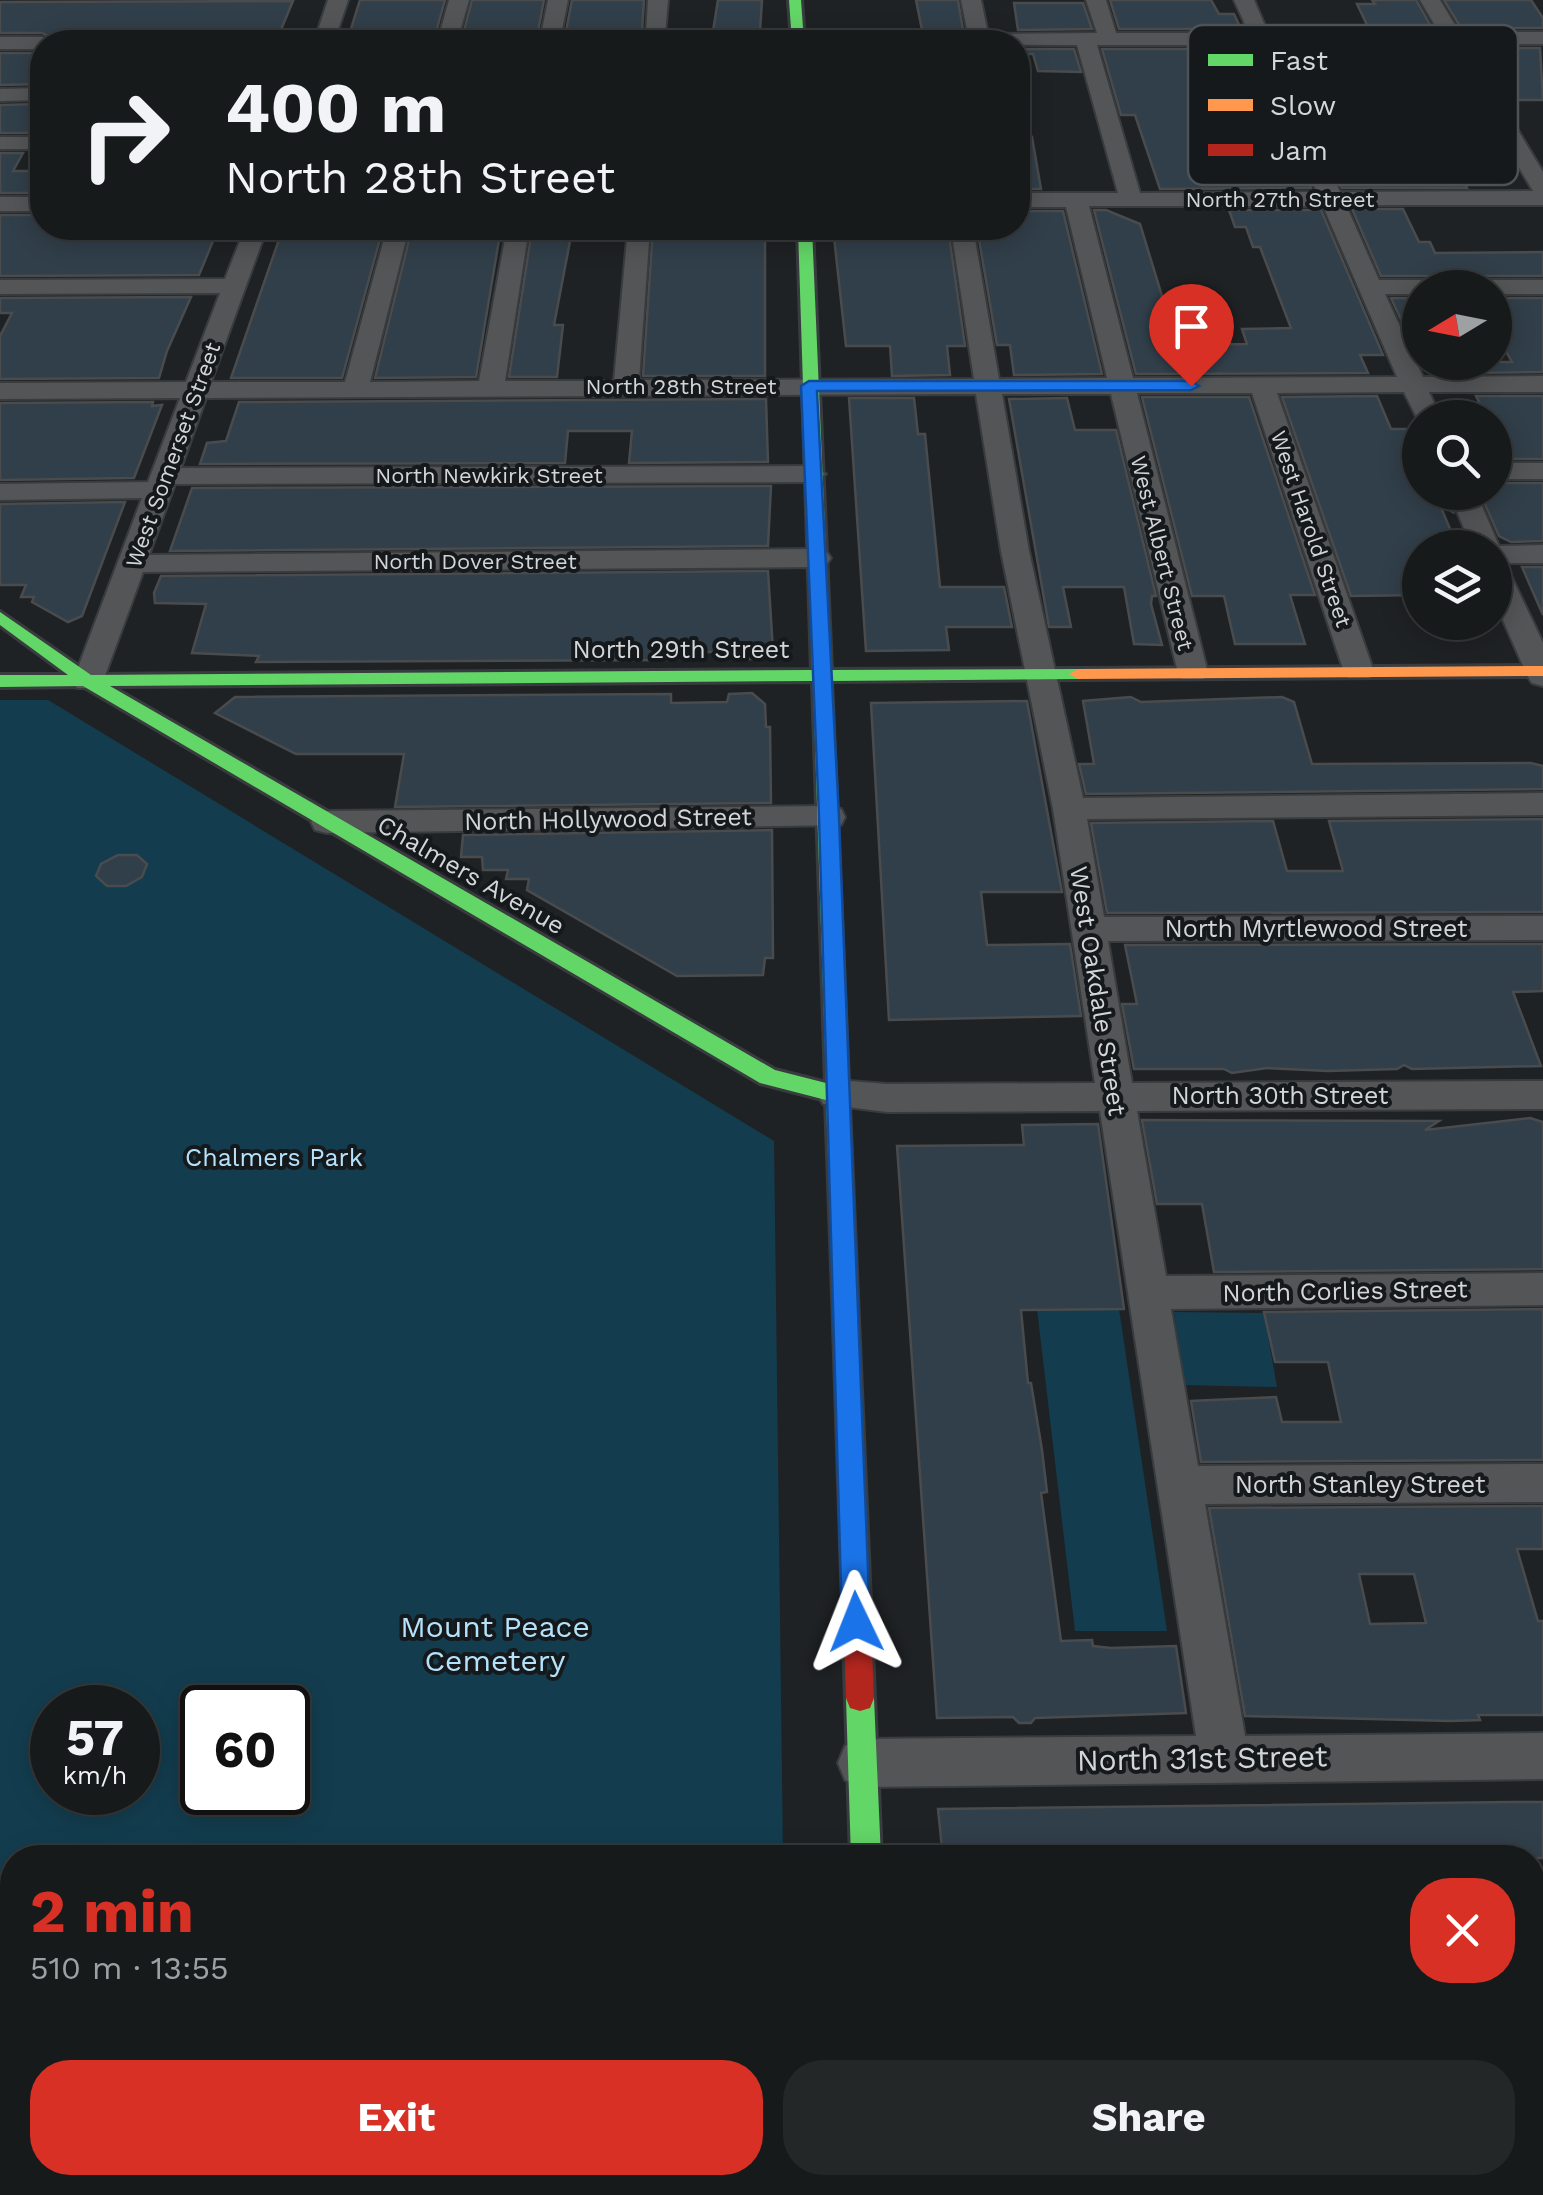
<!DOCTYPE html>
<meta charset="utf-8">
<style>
:root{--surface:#171a1b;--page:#242728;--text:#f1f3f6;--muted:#9ea1a3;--line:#36383a;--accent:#d93025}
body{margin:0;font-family:"Work Sans",sans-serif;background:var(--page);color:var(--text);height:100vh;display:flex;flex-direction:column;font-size:38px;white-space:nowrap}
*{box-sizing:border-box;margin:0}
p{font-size:32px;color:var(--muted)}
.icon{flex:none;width:55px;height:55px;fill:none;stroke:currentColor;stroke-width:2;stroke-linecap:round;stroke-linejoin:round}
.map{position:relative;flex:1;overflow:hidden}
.panel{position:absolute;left:0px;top:1845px;width:1545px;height:350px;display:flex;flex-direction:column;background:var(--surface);border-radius:40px 40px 0 0;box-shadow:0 5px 25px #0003,0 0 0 2px var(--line)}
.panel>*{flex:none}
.top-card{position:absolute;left:30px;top:30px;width:1000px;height:210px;border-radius:40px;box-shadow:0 5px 25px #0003,0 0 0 2px var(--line);background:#171a1b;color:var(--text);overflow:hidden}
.needle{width:65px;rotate:260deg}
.buttons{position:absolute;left:1402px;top:270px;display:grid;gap:20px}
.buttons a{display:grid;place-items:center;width:110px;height:110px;border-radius:50%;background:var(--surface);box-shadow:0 5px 25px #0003,0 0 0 2px var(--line);font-size:50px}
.speed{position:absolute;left:30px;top:1685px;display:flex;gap:20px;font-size:50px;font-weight:700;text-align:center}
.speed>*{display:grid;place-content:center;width:130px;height:130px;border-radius:50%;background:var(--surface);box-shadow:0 5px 25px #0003,0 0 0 2px var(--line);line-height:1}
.speed small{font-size:25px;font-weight:400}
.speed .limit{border:5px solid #111;border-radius:15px;background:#fff;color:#111}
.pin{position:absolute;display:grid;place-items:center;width:85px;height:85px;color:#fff;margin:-102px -42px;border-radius:50% 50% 50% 0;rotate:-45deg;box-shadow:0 0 10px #0007}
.pin .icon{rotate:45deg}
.me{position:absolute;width:110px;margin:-55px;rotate:358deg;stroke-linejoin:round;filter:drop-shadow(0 0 8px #0008)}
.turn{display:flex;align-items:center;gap:35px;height:210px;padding:0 30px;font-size:45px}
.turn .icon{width:130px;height:130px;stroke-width:2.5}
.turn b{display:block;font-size:70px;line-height:85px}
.round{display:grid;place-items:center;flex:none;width:105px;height:105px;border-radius:40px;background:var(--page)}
.headline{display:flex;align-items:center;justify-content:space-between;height:170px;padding:0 30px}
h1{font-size:60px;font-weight:700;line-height:75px;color:var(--accent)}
.primary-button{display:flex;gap:20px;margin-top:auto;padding:20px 30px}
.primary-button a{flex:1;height:115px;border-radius:40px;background:var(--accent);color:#fff;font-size:40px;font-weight:700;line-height:115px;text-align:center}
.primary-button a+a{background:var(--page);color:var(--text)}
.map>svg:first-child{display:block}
</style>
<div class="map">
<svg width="1543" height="2195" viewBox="0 0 1543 2195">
<rect width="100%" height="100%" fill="#1f2224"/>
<path fill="#133d4f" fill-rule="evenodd" d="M0,700H48L774,1141L783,1857L12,1858V2182H787V2195H0ZM52,1708H138V1792H52ZM202,1708H288V1792H202Z
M1037,1309H1119L1167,1631H1075Z
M1174,1312L1264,1313L1277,1387L1184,1385Z"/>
<path fill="#313f4a" stroke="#494b4d" stroke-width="2.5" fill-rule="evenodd" d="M360,0H445L436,32H350Z
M472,0H544L538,31H464Z
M572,0H644L642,31H566Z
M718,0H762L760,31H713Z
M916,0H958L963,30H922Z
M1110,0H1211L1219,14H1234L1241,29H1119Z
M1372,0H1416L1432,28L1369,29L1357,4H1375Z
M1444,0H1531L1543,18V28H1461Z
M293,1L280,32L64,35L60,42L42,33H0V2Z
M1014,3H1083L1092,29L1018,30Z
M1473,48H1540L1543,100H1504Z
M1020,49H1074L1081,72L1038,71L1033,54H1021Z
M1102,49H1248L1311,188L1160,189L1135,115H1121Z
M0,53H42V84L0,85Z
M40,104L31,121H38L34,133H0V105Z
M1032,137L1041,189H1018V139Z
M1321,140H1440L1467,188H1342Z
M0,153H23L13,171H41L42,193H0Z
M1352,209H1403L1419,242H1430L1435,253L1543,252V276H1381Z
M1094,210H1106L1140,224L1177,345L1247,344L1242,329L1291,328L1260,247H1253L1246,227H1235L1229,210H1321L1383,355H1360L1368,373L1136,374Z
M1018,211H1063L1102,374L1014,375L1010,345H997L977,228H1018Z
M0,215H42V228L218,229L199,275L0,276Z
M283,228H383L342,378H231Z
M412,228H501L476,377L375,378Z
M653,228H681L680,238H765V376H643Z
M833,228H948L965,346H947L950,375L892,376L890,346H846Z
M531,236H571L554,325H563L557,377H509Z
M191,297L167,351L159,378L0,379V336L12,313H0V298Z
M1391,298H1420V354H1417Z
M1495,298H1543V372L1465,373L1460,362H1512L1495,332Z
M1377,396L1391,429H1407L1420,457V492L1446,493L1453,512L1440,505L1458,548H1420V595L1351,596L1282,397Z
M1476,396H1543V459H1495V414H1485Z
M1142,397H1249L1315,595H1290L1305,644H1235L1224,596H1192Z
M849,398H914L918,434H925L940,587H1004L1012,627H946L949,650L866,651Z
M1067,398L1075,430H1116L1156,596H1152L1151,604L1162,645L1134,644L1124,587H1063L1071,627H1049L1009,399Z
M766,399L768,462L629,463L632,431H568L565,463L200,464L207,443L226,441L239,402Z
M153,402L152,406L162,405L134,478L0,480V403Z
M1495,483H1543V541L1511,542L1499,536L1480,493H1495Z
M771,486L768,546L170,551L192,488Z
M125,502L82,616L68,622L32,602L34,597H21L26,585H0V504Z
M1522,567H1543V615Z
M768,571L773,651L759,659H734L735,652H674L673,660L256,662L259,656L192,653L206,604L155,603L154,593L161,576Z
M752,693L765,704L766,727H770L771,803L395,807L404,754H296L215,713L235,697L671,694V703L727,702L729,694Z
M1131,697L1141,702L1282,697L1294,702L1312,764L1531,763L1543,766V789L1086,794L1079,764H1094L1083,701Z
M1027,701L1062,892H981L987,945L1070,944L1081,1016L889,1020L871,703Z
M1543,819V912L1107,913L1091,823L1273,821L1287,871H1343L1329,821Z
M772,830L773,958H765L763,975L677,976L527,890L529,879H506L508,870H483L482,857H461L463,835Z
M118,855H137L147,864L142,877L126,886H107L96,876L101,864Z
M1543,944V991L1513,992L1541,1066L1412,1069L1404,1065L1397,1069L1328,1071L1267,1068L1232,1073L1224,1069H1134L1122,1004H1137L1125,945Z
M1530,1118L1543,1122V1269L1226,1272H1214L1202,1204H1157L1142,1120L1439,1121L1425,1130Z
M1098,1124L1124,1309L1021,1310L1028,1383H1031L1042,1450L1047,1492L1041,1493L1061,1641L1092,1640L1093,1646L1111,1648L1176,1646L1186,1713L1035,1718L1031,1723H1019L1013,1717L937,1718L897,1146L1024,1145L1022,1125Z
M1543,1309V1460L1201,1462L1191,1401L1276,1397L1282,1422H1341L1328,1362H1275L1264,1312Z
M1543,1506V1549H1517L1538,1621H1543V1715H1478L1480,1720L1450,1721L1245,1716L1209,1508ZM1359,1574H1414L1426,1623L1370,1624Z
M1512,1802H1543V1858H943L938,1809Z"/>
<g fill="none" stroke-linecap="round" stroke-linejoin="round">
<g stroke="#393c3e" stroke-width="4">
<path id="street" d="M328,0H348L336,36H439L449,0H469L459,35H541L548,0H568L561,35H646L648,0H668L665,35L968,34L961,0H981L988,34L1097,33L1086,0H1106L1116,33H1249L1234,0H1254L1268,33L1439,32L1420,0H1440L1459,32H1543V44H1466L1543,172V205H1346L1379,280H1543V294H1495V288H1420V294H1385L1423,377L1543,376V392H1429L1441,418H1420V424L1404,392L1277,393L1374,672L1370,678H1348L1344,672L1252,393H1137L1208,673L1204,679H1182L1178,673L1111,394H1002L1029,551L1083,798L1543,793V815L1087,819L1104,917L1543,916V940L1108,941L1132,1083L1543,1081V1109L1137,1111L1166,1276L1543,1273V1305L1171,1309L1198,1466L1543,1464V1502L1205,1504L1245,1736L1543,1733V1779L862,1787L845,1780L838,1763L845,1746L862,1739L1196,1736L1100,1111L887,1112L823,1104L817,1094L823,1084L836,1080L887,1084L1095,1083L1053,809L1001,551L976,394L206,398L181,468L812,466L826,474L812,482L175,484L149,555L817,549L827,552L831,558L827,564L817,567L143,572L103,681L99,688H77L73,681L142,498L0,500V484L148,482L180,398L0,399V383L186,382L220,293L0,294V280L225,279L245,228H267L211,382H345L387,228H409L370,382L479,381L507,228H529L505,381H614L628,228H650L639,380L974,379L951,228H973L999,379L1107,378L1066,207H1018V193H1118L1077,45L249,42L259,36H316ZM1446,44L1533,191L1340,192L1274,45ZM1097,45H1254L1317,192L1140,193ZM1089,206H1323L1397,377L1133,378Z
M0,37H42L52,42H42V49H0Z
M42,88V100L0,101V89Z
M0,137H42V149H0Z
M0,197H42V211H0Z
M1495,463H1543V479H1495Z
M1449,492H1476L1499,546L1543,545V563H1505L1543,643V686L1532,683L1528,677L1495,602V548H1472Z
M829,806L841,809L845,817L841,825L327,833L315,830L311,822L315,814L327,811Z
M1532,2067H1543V2121H1532Z"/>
</g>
<g stroke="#393c3e" stroke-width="6">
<path id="fast" d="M789,0H801L804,42H792Z
M798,228H812L831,670L1078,669L1087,674L1078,679L831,681L857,1295L854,1302L845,1305L836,1302L833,1295L826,1100L760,1083L83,686L0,687V675H68L0,625V612L91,675L812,670ZM813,681L826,1083L775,1070L110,686Z
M860,1685L870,1688L874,1698L881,1858H851L846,1698L850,1688Z
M861,2182H895L896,2195H862Z"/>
</g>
<g stroke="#393c3e" stroke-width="6">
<path id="slow" d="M1543,666V676L1078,679L1069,674L1078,669Z"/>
</g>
<g stroke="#393c3e" stroke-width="6">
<path id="jam" d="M845,1285L854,1288L857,1295L874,1698L870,1708L860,1711L850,1708L846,1698L833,1295L836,1288Z"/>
</g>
<use href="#street" fill="#535557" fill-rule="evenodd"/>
<use href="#fast" fill="#63d668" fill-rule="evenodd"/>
<use href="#slow" fill="#ff974d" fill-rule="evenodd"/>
<use href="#jam" fill="#b3261e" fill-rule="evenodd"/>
</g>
<path fill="#1a73e8" stroke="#114b97" stroke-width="2.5" d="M809,381H1191L1199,386L1191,390L817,391L839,817L870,1622L866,1631L856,1634L846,1631L842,1622L819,817L801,386Z"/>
<g text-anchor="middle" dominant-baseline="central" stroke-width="8" stroke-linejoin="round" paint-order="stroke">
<g font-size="22" fill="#d3d6d8" stroke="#15191c">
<text x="1280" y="199">North 27th Street</text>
<text x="681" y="386">North 28th Street</text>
<text transform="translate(173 455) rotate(-70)">West Somerset Street</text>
<text x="489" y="475">North Newkirk Street</text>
<text transform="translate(1311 529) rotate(71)">West Harold Street</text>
<text transform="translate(1162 553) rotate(76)">West Albert Street</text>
<text x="475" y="561">North Dover Street</text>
</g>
<g font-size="25" fill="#d3d6d8" stroke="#15191c">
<text x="681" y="649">North 29th Street</text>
<text transform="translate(608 819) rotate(-1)">North Hollywood Street</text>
<text transform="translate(471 875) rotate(30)">Chalmers Avenue</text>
<text x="1316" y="928">North Myrtlewood Street</text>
<text transform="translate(1098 991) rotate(81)">West Oakdale Street</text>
<text x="1280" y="1095">North 30th Street</text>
<text transform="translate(1345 1291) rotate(-1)">North Corlies Street</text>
<text x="1360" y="1484">North Stanley Street</text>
</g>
<g font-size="25" fill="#b4e2fb" stroke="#15191c">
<text x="274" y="1157">Chalmers Park</text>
</g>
<g font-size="30" fill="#b4e2fb" stroke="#15191c">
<text x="495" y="1626">Mount Peace<tspan x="495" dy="34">Cemetery</tspan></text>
</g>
<g font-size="30" fill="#d3d6d8" stroke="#15191c">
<text transform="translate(1202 1758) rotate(-1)">North 31st Street</text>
</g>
</g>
<rect x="1188" y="25" width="330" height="160" rx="15" fill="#15191c" stroke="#4e5254" stroke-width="2.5"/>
<rect x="1208" y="54" width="45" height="12" fill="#63d668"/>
<rect x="1208" y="99" width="45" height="12" fill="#ff974d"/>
<rect x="1208" y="144" width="45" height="12" fill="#b3261e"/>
<g font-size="28" fill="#d3d6d8">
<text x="1270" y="70">Fast</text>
<text x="1270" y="115">Slow</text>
<text x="1270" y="160">Jam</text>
</g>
</svg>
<div class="buttons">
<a><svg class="needle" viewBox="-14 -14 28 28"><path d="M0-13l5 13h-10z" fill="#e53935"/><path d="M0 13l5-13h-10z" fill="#9ea1a3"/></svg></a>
<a><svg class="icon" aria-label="search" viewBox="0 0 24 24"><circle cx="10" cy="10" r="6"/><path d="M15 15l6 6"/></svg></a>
<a><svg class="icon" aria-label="layers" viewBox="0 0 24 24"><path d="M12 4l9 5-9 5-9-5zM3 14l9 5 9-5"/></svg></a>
</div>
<div class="speed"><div>57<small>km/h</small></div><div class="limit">60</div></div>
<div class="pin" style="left:1191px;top:386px;background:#d93025"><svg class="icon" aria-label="arrive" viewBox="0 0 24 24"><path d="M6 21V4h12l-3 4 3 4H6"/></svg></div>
<svg class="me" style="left:856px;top:1622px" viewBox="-20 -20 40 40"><path d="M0-17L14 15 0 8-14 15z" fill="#1a73e8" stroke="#fff" stroke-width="4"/></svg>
<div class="top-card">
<div class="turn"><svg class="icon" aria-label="right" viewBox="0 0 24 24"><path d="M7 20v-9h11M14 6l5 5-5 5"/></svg><div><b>400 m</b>North 28th Street</div></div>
</div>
<section class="panel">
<div class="headline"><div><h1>2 min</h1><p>510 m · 13:55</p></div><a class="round" style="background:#d93025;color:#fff"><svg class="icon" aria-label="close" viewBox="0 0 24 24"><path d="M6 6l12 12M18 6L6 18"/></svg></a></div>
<div class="primary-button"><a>Exit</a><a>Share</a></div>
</section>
</div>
